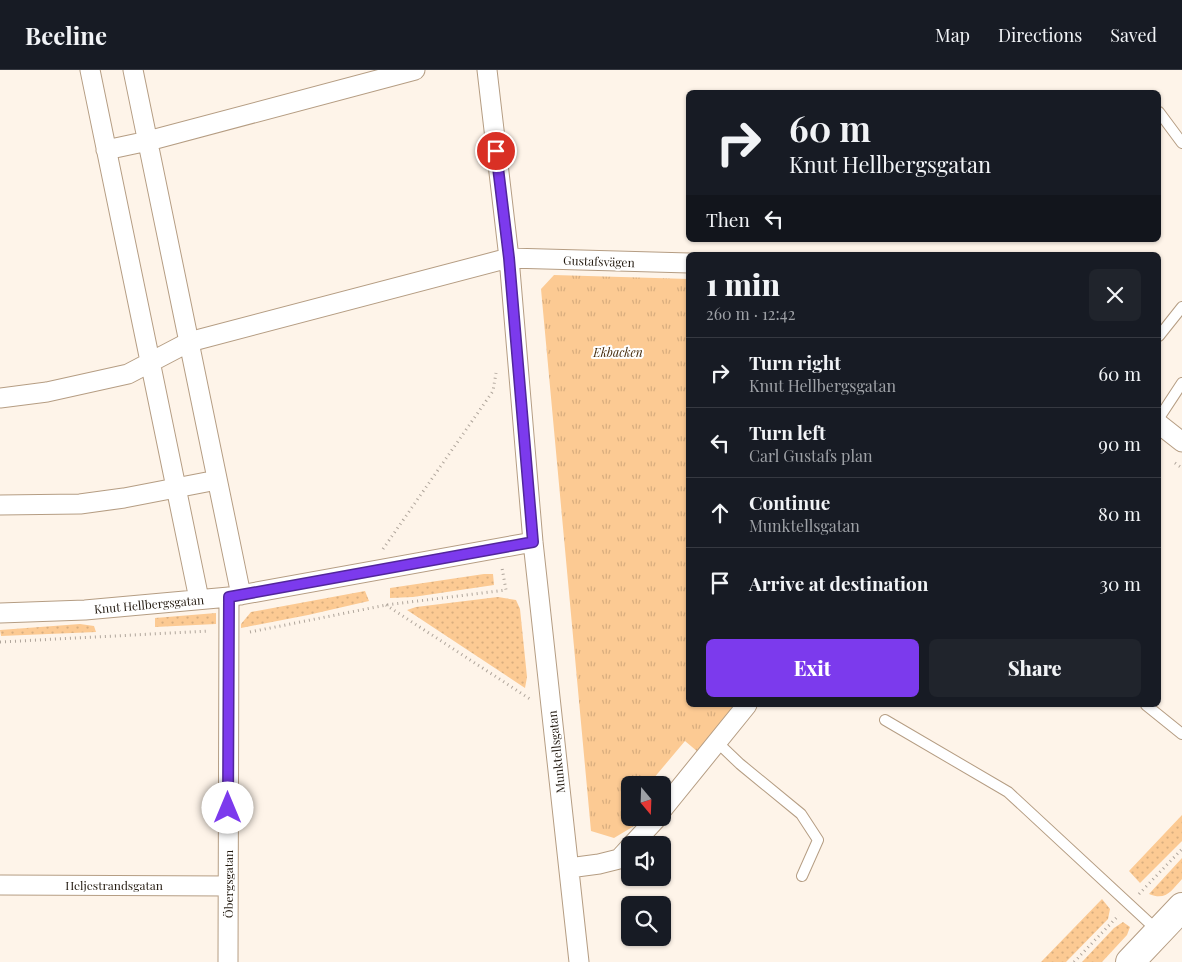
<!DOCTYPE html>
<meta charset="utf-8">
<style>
:root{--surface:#171b24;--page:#20242c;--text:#f1f3f6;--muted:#9ea1a6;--line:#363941;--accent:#7c3aed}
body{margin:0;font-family:"Playfair Display",serif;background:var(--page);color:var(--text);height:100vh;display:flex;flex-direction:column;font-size:19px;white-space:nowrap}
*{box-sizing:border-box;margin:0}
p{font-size:16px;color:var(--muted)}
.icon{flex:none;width:28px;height:28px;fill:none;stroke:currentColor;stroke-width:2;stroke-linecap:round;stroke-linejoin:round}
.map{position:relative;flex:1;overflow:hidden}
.details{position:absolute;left:686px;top:182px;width:475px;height:455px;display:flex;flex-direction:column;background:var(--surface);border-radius:8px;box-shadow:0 1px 4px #0004}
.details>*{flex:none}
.hud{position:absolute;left:686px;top:20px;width:475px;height:152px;border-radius:8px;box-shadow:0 1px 4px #0004;background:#171b24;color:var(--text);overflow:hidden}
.needle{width:32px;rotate:161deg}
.buttons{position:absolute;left:621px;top:706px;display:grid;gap:10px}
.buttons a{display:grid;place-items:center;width:50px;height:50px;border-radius:8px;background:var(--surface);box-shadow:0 1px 4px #0004;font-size:25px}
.pin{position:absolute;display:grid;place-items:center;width:42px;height:42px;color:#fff;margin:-21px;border:2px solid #fff;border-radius:50%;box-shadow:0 1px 5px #0007}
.me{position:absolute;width:55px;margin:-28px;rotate:0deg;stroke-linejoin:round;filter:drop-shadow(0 0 4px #0008)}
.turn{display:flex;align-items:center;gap:18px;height:105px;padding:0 20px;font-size:22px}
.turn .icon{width:65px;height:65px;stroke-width:2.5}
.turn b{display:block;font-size:35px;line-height:42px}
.then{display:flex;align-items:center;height:48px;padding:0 20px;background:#0003;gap:10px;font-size:19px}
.round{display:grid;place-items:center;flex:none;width:52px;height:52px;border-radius:8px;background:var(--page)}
.headline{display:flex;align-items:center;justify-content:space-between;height:85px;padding:0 20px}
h1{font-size:30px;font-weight:800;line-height:38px}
.primary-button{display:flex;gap:10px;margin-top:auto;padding:10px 20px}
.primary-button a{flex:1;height:58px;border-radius:8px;background:var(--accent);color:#fff;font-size:20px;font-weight:800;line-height:58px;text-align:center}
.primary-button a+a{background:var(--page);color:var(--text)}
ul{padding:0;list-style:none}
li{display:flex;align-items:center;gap:15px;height:70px;padding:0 20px;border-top:1px solid var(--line)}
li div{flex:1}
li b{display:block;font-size:19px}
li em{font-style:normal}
header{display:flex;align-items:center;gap:30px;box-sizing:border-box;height:70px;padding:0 25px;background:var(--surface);border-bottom:1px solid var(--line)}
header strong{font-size:24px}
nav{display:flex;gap:28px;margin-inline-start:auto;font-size:18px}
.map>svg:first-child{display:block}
</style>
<header>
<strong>Beeline</strong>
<nav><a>Map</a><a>Directions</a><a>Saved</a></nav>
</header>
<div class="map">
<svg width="1182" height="892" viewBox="0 0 1182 892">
<defs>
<pattern id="grass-dots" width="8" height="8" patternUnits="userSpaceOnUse" patternTransform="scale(1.25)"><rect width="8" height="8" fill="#fcca93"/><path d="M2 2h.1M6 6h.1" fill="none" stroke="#d8ad7e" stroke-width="1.8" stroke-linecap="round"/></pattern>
<pattern id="park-tufts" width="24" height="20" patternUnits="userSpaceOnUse" patternTransform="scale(1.25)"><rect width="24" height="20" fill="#fcca93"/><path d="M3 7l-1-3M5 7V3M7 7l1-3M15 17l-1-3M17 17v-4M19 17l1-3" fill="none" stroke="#d8ad7e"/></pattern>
</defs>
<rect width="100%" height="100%" fill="#fef4e9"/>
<path fill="url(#grass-dots)" d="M484,504H493L494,515L413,527L390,528V518Z
M365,521L369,531L308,545L241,558V554L251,542Z
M498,527L516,530L520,539L527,607L525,618L407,540L416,537Z
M216,543V554L155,557V548Z
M80,554L94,556L96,562L1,566L0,560Z
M1182,745V771L1140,813L1129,801Z
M1182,788V809C1171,821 1166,831 1149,824Z
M1102,829L1110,839L1108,849L1066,892H1041Z
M1123,852L1130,857L1127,865L1102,892H1082L1114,858Z"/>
<path fill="url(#park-tufts)" d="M554,205L689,209V635H736L698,682L685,671L648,715H630V736L623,745L634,756L614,768L591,761L541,219Z"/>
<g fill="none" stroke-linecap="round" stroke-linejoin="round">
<g stroke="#b59d83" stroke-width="12">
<path id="lane" d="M1159,42L1182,73
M1159,266L1182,237
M1159,348L1182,313
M1146,635L1182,664
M885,650L1008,722L1158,861
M717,672L740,694L801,744L818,770L802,806"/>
</g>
<g stroke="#b59d83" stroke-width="21">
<path id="street" d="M90,0L199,529
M133,0L241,525
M487,0L509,188L533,472L579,892
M106,80L148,71L415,0
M0,328L47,322L128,304L189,272L509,188L689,193
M1159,354L1182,372
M0,435L80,434L124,428L217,410
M0,543L85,540L229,527L533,472
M662,740L747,635
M632,775L657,748
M569,798L599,794L619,789L630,777
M0,815L228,816
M228,892L229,527"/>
</g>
<g stroke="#b59d83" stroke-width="30">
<path id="secondary" d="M1130,892L1182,837"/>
</g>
<path stroke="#afa59b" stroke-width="3" stroke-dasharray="1 4" stroke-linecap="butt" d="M1175,393L1182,398
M383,479L493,321L496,303
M386,535L530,629
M250,562L386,535L506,520L502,498
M0,572L209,561
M1139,824L1182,779
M1074,892L1119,845"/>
<use href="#lane" stroke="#fff" stroke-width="10"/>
<use href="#street" stroke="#fff" stroke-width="19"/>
<use href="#secondary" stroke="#fff" stroke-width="28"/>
</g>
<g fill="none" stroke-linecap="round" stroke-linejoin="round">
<g stroke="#51269a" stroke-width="12">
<path id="route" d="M228,738L229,527L533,472L509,188L496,81"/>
</g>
<use href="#route" stroke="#7c3aed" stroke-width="9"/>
</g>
<g text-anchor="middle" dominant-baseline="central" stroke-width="4" stroke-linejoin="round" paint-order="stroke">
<g font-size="12" fill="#231a10" stroke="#fff">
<text transform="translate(599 191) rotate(2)">Gustafsvägen</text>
<text transform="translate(149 534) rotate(-5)">Knut Hellbergsgatan</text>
<text transform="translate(556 682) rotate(-96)">Munktellsgatan</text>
<text transform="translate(228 814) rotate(-90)">Öbergsgatan</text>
<text x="114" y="815">Heljestrandsgatan</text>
</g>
<g font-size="12" font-style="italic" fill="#432908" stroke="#fff">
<text x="618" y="282">Ekbacken</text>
</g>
</g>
</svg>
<div class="buttons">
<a><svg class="needle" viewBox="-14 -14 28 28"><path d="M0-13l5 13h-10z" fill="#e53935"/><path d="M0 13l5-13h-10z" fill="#9ea1a6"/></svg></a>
<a><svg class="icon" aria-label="sound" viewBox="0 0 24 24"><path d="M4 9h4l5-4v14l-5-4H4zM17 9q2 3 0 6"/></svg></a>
<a><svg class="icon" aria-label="search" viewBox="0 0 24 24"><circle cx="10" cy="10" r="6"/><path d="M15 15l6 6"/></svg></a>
</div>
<div class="pin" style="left:496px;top:81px;background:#d93025"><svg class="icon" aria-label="arrive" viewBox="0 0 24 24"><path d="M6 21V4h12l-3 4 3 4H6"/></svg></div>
<svg class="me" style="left:228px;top:738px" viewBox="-20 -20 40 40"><circle r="19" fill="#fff"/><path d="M0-13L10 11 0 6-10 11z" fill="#7c3aed"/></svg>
<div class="hud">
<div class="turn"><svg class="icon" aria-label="right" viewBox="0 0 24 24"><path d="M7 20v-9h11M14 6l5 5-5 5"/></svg><div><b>60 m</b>Knut Hellbergsgatan</div></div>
<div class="then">Then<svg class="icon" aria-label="left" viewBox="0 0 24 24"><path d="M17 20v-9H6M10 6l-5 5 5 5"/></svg></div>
</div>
<section class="details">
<div class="headline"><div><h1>1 min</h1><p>260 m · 12:42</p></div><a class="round"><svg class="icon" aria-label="close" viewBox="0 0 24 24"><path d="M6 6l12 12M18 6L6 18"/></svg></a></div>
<ul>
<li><svg class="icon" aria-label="right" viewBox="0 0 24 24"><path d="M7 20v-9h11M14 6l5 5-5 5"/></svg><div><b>Turn right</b><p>Knut Hellbergsgatan</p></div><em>60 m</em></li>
<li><svg class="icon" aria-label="left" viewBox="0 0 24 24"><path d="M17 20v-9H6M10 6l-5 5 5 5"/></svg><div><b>Turn left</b><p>Carl Gustafs plan</p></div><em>90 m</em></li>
<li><svg class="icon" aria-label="ahead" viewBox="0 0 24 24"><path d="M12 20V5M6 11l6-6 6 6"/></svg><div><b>Continue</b><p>Munktellsgatan</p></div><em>80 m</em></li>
<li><svg class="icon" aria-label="arrive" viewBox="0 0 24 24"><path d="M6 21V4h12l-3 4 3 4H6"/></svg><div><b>Arrive at destination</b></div><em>30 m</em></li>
</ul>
<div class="primary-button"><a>Exit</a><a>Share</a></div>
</section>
</div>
